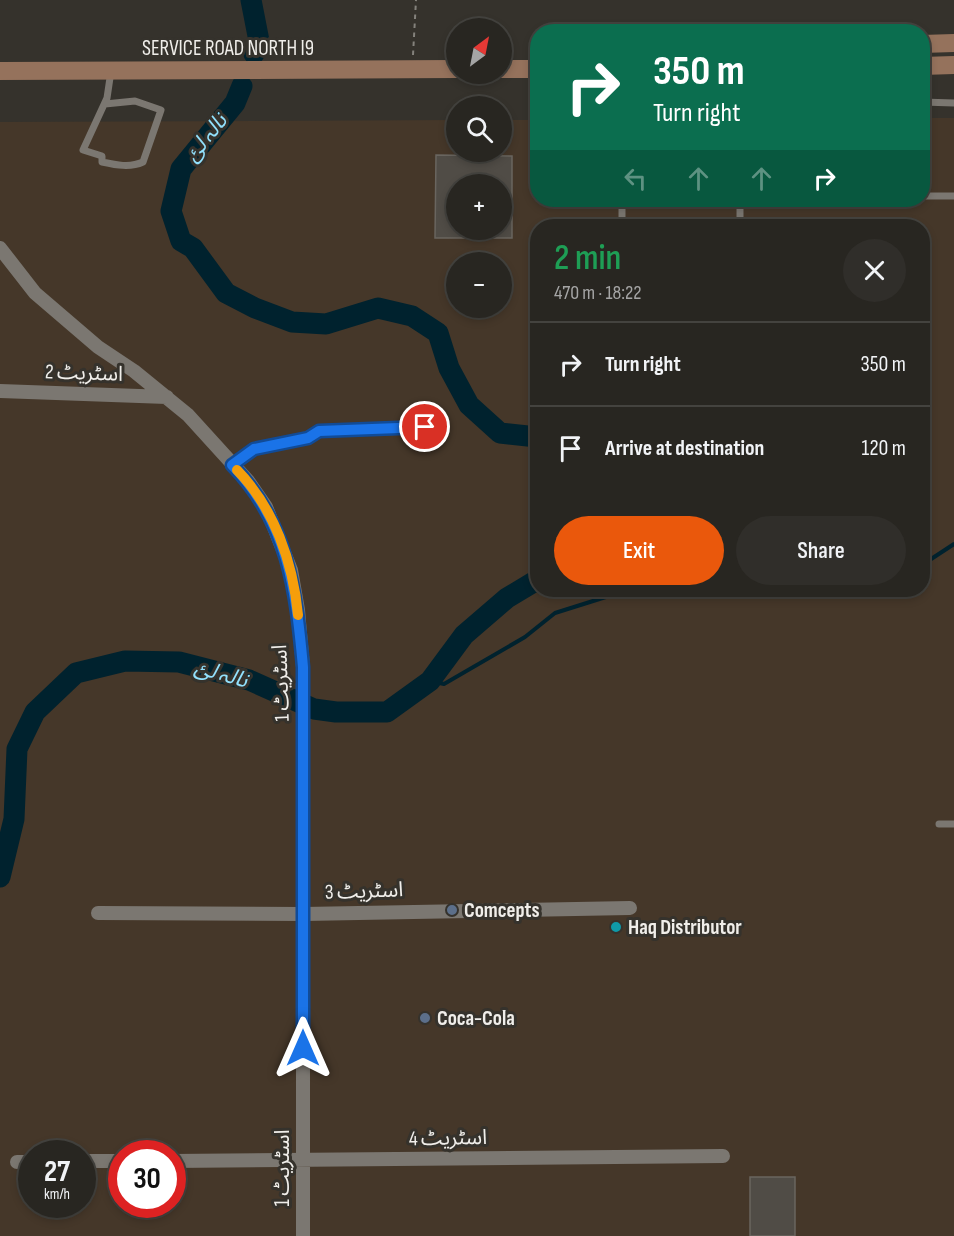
<!DOCTYPE html>
<meta charset="utf-8">
<style>
:root{--surface:#282621;--page:#302e2a;--text:#f1f3f6;--muted:#a5a5a5;--line:#44433f;--accent:#ea580c}
body{margin:0;font-family:"Sofia Sans Condensed","Noto Sans Arabic",sans-serif;background:var(--page);color:var(--text);height:100vh;display:flex;flex-direction:column;font-size:22px;white-space:nowrap}
*{box-sizing:border-box;margin:0}
p{font-size:20px;color:var(--muted)}
.icon{flex:none;width:33px;height:33px;fill:none;stroke:currentColor;stroke-width:2;stroke-linecap:round;stroke-linejoin:round}
.map{position:relative;flex:1;overflow:hidden}
.drawer{position:absolute;left:530px;top:219px;width:400px;height:378px;display:flex;flex-direction:column;background:var(--surface);border-radius:24px;box-shadow:0 3px 9px #0003,0 0 0 2px var(--line)}
.drawer>*{flex:none}
.guide{position:absolute;left:530px;top:24px;width:400px;height:183px;border-radius:24px;box-shadow:0 3px 9px #0003,0 0 0 2px var(--line);background:#0b6e4f;color:#fff;overflow:hidden}
.needle{width:39px;rotate:32deg}
.tools{position:absolute;left:446px;top:18px;display:grid;gap:12px}
.tools a{display:grid;place-items:center;width:66px;height:66px;border-radius:50%;background:var(--surface);box-shadow:0 3px 9px #0003,0 0 0 2px var(--line);font-size:30px}
.speed{position:absolute;left:18px;top:1140px;display:flex;gap:12px;font-size:30px;font-weight:700;text-align:center}
.speed>*{display:grid;place-content:center;width:78px;height:78px;border-radius:50%;background:var(--surface);box-shadow:0 3px 9px #0003,0 0 0 2px var(--line);line-height:1}
.speed small{font-size:15px;font-weight:400}
.speed .limit{border:9px solid #d22;background:#fff;color:#111}
.pin{position:absolute;display:grid;place-items:center;width:51px;height:51px;color:#fff;margin:-26px;border:3px solid #fff;border-radius:50%;box-shadow:0 2px 6px #0007}
.me{position:absolute;width:66px;margin:-33px;rotate:0deg;stroke-linejoin:round;filter:drop-shadow(0 0 4px #0008)}
.turn{display:flex;align-items:center;gap:21px;height:126px;padding:0 24px;font-size:27px}
.turn .icon{width:78px;height:78px;stroke-width:2.5}
.turn b{display:block;font-size:42px;line-height:51px}
.lanes{display:flex;align-items:center;height:57px;padding:0 24px;background:#0003;justify-content:center;gap:30px;direction:ltr}
.lanes .off{opacity:.35}
.round{display:grid;place-items:center;flex:none;width:63px;height:63px;border-radius:32px;background:var(--page)}
.head{display:flex;align-items:center;justify-content:space-between;height:102px;padding:0 24px}
h1{font-size:36px;font-weight:600;line-height:45px;color:#1e9e55}
.action{display:flex;gap:12px;margin-top:auto;padding:12px 24px}
.action a{flex:1;height:69px;border-radius:36px;background:var(--accent);color:#fff;font-size:24px;font-weight:600;line-height:69px;text-align:center}
.action a+a{background:var(--page);color:var(--text)}
ul{padding:0;list-style:none}
li{display:flex;align-items:center;gap:18px;height:84px;padding:0 24px;border-top:2px solid var(--line)}
li div{flex:1}
li b{display:block;font-size:22px}
li em{font-style:normal}
.map>svg:first-child{display:block}
</style>
<div class="map">
<svg width="954" height="1236" viewBox="0 0 954 1236">
<rect width="100%" height="100%" fill="#35322c"/>
<path fill="#453729" fill-rule="evenodd" d="M923,118H954V1236H0V122L456,120V152H501V120H537V200H922ZM456,184H501V230H456ZM537,226H922V590H537ZM456,262H501V308H456ZM32,1154H82V1204H32ZM122,1154H172V1204H122Z"/>
<g fill="none" stroke-linecap="round" stroke-linejoin="round">
<path stroke="#00222e" stroke-width="4" d="M922,565L954,544
M430,681L444,684L525,637L555,613L628,590"/>
<path stroke="#00222e" stroke-width="21" d="M251,0L259,41L254,54
M242,86L235,103L181,169L171,211L181,241L193,248L226,293L255,308L292,322L326,324L378,308L412,316L438,333L449,368L469,405L500,433L537,437
M0,877L14,819L17,749L35,712L76,673L125,661L179,662L249,680L314,709L336,712H387L430,681L464,635L507,598L537,580"/>
</g>
<path fill="#504c46" stroke="#69655f" stroke-width="1.5" fill-rule="evenodd" d="M436,155L512,156V238H435ZM456,184H501V230H456Z
M750,1177H795V1236H750Z"/>
<g fill="none" stroke-linecap="round" stroke-linejoin="round">
<path stroke="#84827c" stroke-width="2" stroke-dasharray="4.5 4.5" stroke-linecap="butt" d="M413,55L416,0"/>
<path stroke="#7b7771" stroke-width="7" d="M922,102L954,103
M105,104L135,101L161,110L143,162C130,168 116,165 102,162V156L83,150L107,98L111,71
M922,194L926,196H954
M622,226V200
M740,226V200
M232,465L254,449L308,438L319,431L425,427
M939,824H954"/>
<path stroke="#7b7771" stroke-width="14" d="M0,248L35,293L98,347L134,371L188,415L248,481L266,507L291,570L298,610L303,667V1236
M0,391L167,397
M98,913L304,914L630,908
M82,1161H122
M172,1161L723,1156
M17,1162H32"/>
<path stroke="#95725c" stroke-width="18" d="M922,44L954,43
M922,66L954,65
M501,69H537
M0,71L456,69"/>
</g>
<g fill="none" stroke-linecap="round" stroke-linejoin="round">
<g stroke="#114b97" stroke-width="15">
<path id="route" d="M303,1048V667C296,590 288,522 232,465L254,449L308,438L319,431L425,427"/>
</g>
<use href="#route" stroke="#1a73e8" stroke-width="10"/>
<path stroke="#f59e0b" stroke-width="10" d="M237,470C274,508 293,562 298,615"/>
</g>
<g fill="#5c6f8a" stroke="#35322c" stroke-width="2">
<circle cx="452" cy="910" r="6"/>
<circle cx="425" cy="1018" r="6"/>
</g>
<circle fill="#0f9aa8" stroke="#35322c" stroke-width="2" cx="616" cy="927" r="6"/>
<g text-anchor="middle" dominant-baseline="central" stroke-width="6" stroke-linejoin="round" paint-order="stroke">
<g font-size="21" fill="#f0eeea" stroke="#35322c">
<text x="228" y="48">SERVICE ROAD NORTH I9</text>
<text transform="translate(84 373) rotate(2)">اسٹریٹ 2</text>
<text transform="translate(281 683) rotate(-92)">اسٹریٹ 1</text>
<text transform="translate(364 891) rotate(-2)">اسٹریٹ 3</text>
<text transform="translate(448 1138) rotate(-1)">اسٹریٹ 4</text>
<text transform="translate(282 1168) rotate(-90)">اسٹریٹ 1</text>
</g>
<g font-size="21" font-weight="bold" fill="#f0eeea" stroke="#35322c" text-anchor="start">
<text x="464" y="910">Comcepts</text>
<text x="628" y="927">Haq Distributor</text>
<text x="437" y="1018">Coca-Cola</text>
</g>
<g font-size="22" font-style="italic" fill="#92e1fd" stroke="#35322c">
<text transform="translate(206 138) rotate(-51)">نالہ لئ</text>
<text transform="translate(221 674) rotate(16)">نالہ لئ</text>
</g>
</g>
</svg>
<div class="tools">
<a><svg class="needle" viewBox="-14 -14 28 28"><path d="M0-13l5 13h-10z" fill="#e53935"/><path d="M0 13l5-13h-10z" fill="#a5a5a5"/></svg></a>
<a><svg class="icon" aria-label="search" viewBox="0 0 24 24"><circle cx="10" cy="10" r="6"/><path d="M15 15l6 6"/></svg></a>
<a>+</a>
<a>−</a>
</div>
<div class="speed"><div>27<small>km/h</small></div><div class="limit">30</div></div>
<div class="pin" style="left:425px;top:427px;background:#d93025"><svg class="icon" aria-label="arrive" viewBox="0 0 24 24"><path d="M6 21V4h12l-3 4 3 4H6"/></svg></div>
<svg class="me" style="left:303px;top:1048px" viewBox="-20 -20 40 40"><path d="M0-17L14 15 0 8-14 15z" fill="#1a73e8" stroke="#fff" stroke-width="4"/></svg>
<div class="guide">
<div class="turn"><svg class="icon" aria-label="right" viewBox="0 0 24 24"><path d="M7 20v-9h11M14 6l5 5-5 5"/></svg><div><b>350 m</b>Turn right</div></div>
<div class="lanes"><svg class="icon off" aria-label="left" viewBox="0 0 24 24"><path d="M17 20v-9H6M10 6l-5 5 5 5"/></svg><svg class="icon off" aria-label="ahead" viewBox="0 0 24 24"><path d="M12 20V5M6 11l6-6 6 6"/></svg><svg class="icon off" aria-label="ahead" viewBox="0 0 24 24"><path d="M12 20V5M6 11l6-6 6 6"/></svg><svg class="icon" aria-label="right" viewBox="0 0 24 24"><path d="M7 20v-9h11M14 6l5 5-5 5"/></svg></div>
</div>
<section class="drawer">
<div class="head"><div><h1>2 min</h1><p>470 m · 18:22</p></div><a class="round"><svg class="icon" aria-label="close" viewBox="0 0 24 24"><path d="M6 6l12 12M18 6L6 18"/></svg></a></div>
<ul>
<li><svg class="icon" aria-label="right" viewBox="0 0 24 24"><path d="M7 20v-9h11M14 6l5 5-5 5"/></svg><div><b>Turn right</b></div><em>350 m</em></li>
<li><svg class="icon" aria-label="arrive" viewBox="0 0 24 24"><path d="M6 21V4h12l-3 4 3 4H6"/></svg><div><b>Arrive at destination</b></div><em>120 m</em></li>
</ul>
<div class="action"><a>Exit</a><a>Share</a></div>
</section>
</div>
